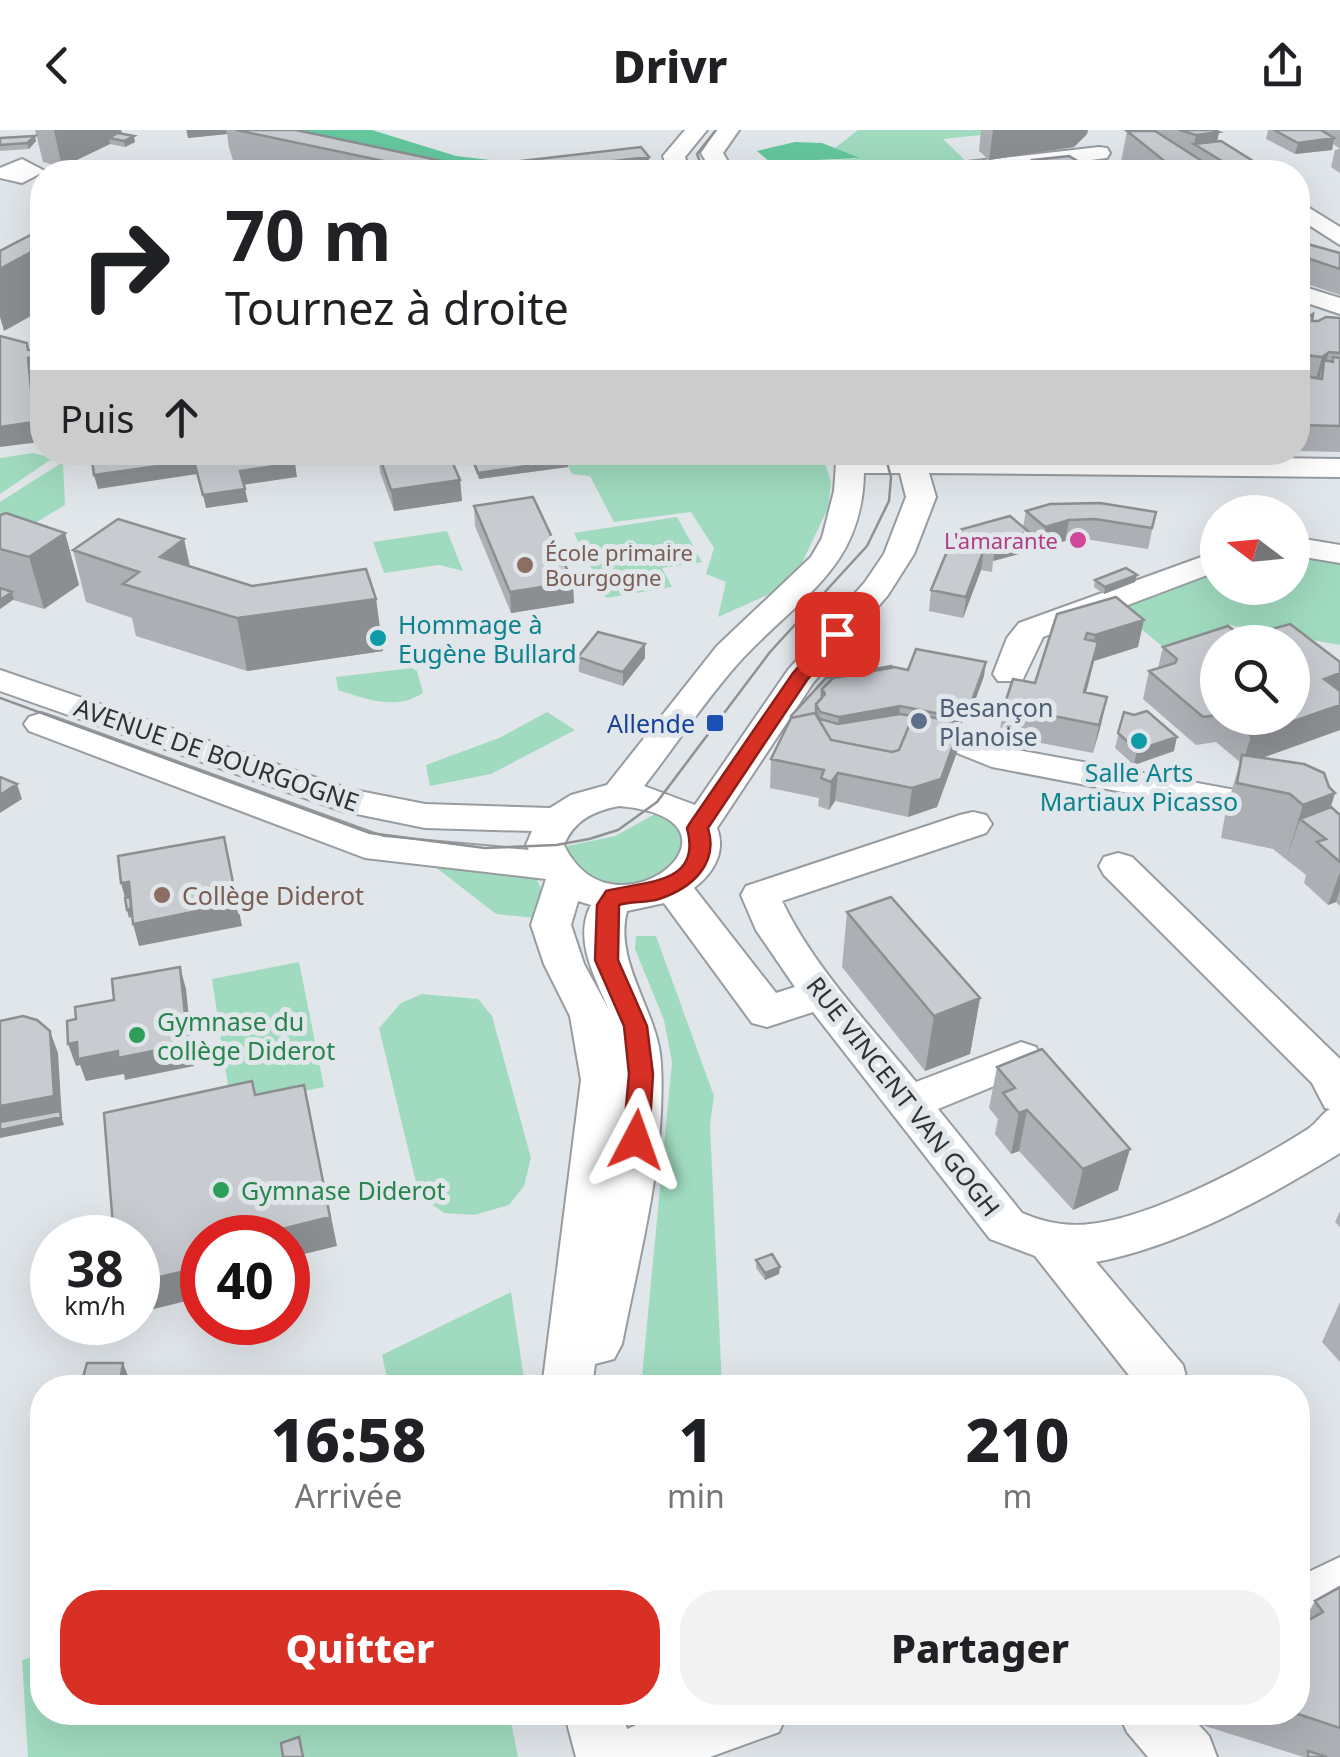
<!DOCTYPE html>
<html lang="fr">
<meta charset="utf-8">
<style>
:root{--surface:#fff;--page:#f2f2f2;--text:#202124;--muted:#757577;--accent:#d93025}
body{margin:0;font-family:"Noto Sans",sans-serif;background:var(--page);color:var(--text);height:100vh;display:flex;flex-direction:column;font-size:38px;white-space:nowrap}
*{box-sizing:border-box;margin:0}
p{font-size:32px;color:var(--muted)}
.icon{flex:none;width:55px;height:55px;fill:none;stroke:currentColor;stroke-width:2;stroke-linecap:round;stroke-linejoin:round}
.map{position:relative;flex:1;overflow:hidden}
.side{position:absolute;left:30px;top:1245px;width:1280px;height:350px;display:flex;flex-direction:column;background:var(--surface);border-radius:40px;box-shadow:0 10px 40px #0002}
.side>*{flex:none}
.hud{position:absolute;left:30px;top:30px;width:1280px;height:305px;border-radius:40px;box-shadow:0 10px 40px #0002;background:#fff;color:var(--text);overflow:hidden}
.needle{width:65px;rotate:286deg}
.fabs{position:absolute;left:1200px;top:365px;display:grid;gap:20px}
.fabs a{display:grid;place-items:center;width:110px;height:110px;border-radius:50%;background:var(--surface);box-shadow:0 10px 40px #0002;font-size:50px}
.speed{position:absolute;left:30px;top:1085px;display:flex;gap:20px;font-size:50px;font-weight:700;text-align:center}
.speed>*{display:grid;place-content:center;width:130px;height:130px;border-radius:50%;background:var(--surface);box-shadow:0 10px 40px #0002;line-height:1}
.speed small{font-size:25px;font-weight:400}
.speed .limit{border:15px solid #d22;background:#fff;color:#111}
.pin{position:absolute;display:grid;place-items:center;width:85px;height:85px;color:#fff;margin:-42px;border-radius:20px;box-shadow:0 5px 15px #0006}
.me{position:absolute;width:110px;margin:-55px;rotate:4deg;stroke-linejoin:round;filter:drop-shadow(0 0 8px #0008)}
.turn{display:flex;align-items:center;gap:35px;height:210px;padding:0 30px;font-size:45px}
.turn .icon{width:130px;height:130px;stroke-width:2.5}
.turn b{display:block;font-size:70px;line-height:85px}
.then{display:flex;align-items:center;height:95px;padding:0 30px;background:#0003;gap:20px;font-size:38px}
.eta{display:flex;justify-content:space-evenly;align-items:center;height:170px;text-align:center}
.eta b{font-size:60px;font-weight:800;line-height:70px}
.primary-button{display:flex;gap:20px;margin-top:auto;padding:20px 30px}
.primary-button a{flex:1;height:115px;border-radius:40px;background:var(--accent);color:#fff;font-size:40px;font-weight:800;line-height:115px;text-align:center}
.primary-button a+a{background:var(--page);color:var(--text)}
header{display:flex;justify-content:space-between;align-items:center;height:130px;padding:0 30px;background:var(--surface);font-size:45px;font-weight:800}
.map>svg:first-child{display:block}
</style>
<header><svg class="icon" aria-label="back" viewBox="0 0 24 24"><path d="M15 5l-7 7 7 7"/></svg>Drivr<svg class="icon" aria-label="share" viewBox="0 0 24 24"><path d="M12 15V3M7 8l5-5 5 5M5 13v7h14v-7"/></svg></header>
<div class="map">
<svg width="1340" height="1627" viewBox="0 0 1340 1627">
<rect width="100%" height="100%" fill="#e1e6eb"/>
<path fill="#a0dbbf" d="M858,0H1008L1009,2L943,9L971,36L917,42H782L770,32L857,29L835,18Z
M33,323L53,328L0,364V328Z
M561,323H822L831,352L828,378L802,433L774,462L718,487L726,452L706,444L714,418L691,382L614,392L590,346L572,344Z
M63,332L65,375L0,414V372Z
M677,387L702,432L662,438L672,457L606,468L574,403Z
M447,401L463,441L439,435L384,443L373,412Z
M1293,424L1340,432V515L1230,495L1163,517L1121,482L1125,477L1217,440L1218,458H1292Z
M412,538L417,541L423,563C396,581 366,569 338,560L336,547Z
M547,582L575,600L491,644L430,656L426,635L499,608Z
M657,683L671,691L682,707C685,763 576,770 567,716L615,706Z
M434,736L534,743L541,758L536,788L496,784Z
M636,806H656L714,966L710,995L722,1257H641L672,932L664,890L635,819Z
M299,832L324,957L231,976L212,849Z
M422,864L478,869L492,886L531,1028L524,1056L509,1075L474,1085L444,1083L419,1065L379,898L401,873Z
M511,1162L524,1249L488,1257H389L382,1225Z
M42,1524V1582L509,1583L518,1627H28L22,1530Z"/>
<path fill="#64c79d" d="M268,0H372L456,26L576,40L324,42Z
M795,12L822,13L860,28L770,32L757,21Z"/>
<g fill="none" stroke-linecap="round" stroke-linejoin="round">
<g stroke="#979ca0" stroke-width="4">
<path id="minor" d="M685,0H707L685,27L690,42H668L663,26Z
M717,0H739L723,23L734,42H712L701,23Z
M1099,17L1107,18L1110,23L1107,28L991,42H929L940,35Z
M22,29L45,41L22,53L0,48V38Z
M1298,71L1340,97V115L1298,88Z
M1298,155L1340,168V184L1298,170Z
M831,322L1340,329V347L929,343L936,367L914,424L888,465L813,553L717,698C726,721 714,743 694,758L776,863L795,857L756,800L741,765L746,756L960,685L973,682L986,685L992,694L986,703L782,771C814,838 870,895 916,952L1021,912L1036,917L1042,928L1036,939L938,979L1022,1083C1043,1092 1067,1097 1090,1094C1151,1088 1255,1033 1308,999C1317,993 1321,984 1330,979L1325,978L1312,953L1104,745L1099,736L1104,727L1118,723L1132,727L1340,929V1023C1267,1068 1180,1116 1096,1132L1183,1235L1189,1258H1139L1035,1126L990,1109L813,882L767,897L752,893L664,773L627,781C613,833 659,882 661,934C666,1028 640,1122 622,1214L614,1229L595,1234L592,1258H542L581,950L570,886L544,834L531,795L546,749L365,728L29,601L24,594L29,587L41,583L53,587L383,707L529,720L526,715L532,701L425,698L342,681L0,561V540L349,659L425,674L550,678L571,665L607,655L717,516L811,427L822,408L834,361L836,334ZM864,343H900L906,367L884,424L865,452L788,540L695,675L644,656C677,614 707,567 743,528C801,466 862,438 864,343ZM619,676C768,689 614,819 564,715C574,690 594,681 619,676ZM578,771L591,775C573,809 595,847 609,880L584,834L571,795Z
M1292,407L1340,415V433L1292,425Z
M1218,421V441L1043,507L1022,551H998L993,544L1007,508L1019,493Z
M906,592L978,606L1001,617L1279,668L1292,672L1297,680L1292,688L1279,692L992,637L957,623L894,611L888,603L894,595Z
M1340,1427V1483L1298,1504V1447Z
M564,1582H622L627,1599L667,1582H788L779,1602L710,1627H576Z
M1118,1582H1187L1209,1606L1217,1627H1148L1127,1602Z"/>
</g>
<use href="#minor" fill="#fff" fill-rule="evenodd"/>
<path stroke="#8e9295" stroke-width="2.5" d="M704,42L697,24L716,0
M0,568L370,703L485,718L556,715L589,709L618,700L657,672L770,522L867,416L889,371L891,347L884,322"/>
</g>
<path fill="#acafb4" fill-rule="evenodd" d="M35,0H121L122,4L135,12L125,17L110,14L62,37L43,32Z
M186,0H296L470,37L649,27V42H237L229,18L227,4L188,8Z
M981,0H1088L1087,4L1074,17L989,30L979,21Z
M1129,0H1214L1219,2L1217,12L1261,36L1259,42H1133L1121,32L1127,1Z
M1268,0H1340V19L1333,14L1332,20L1295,24L1266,9Z
M0,8L36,11L29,19L0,21Z
M1340,19V43L1331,37L1335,20Z
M1033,30L1087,41L1089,42H1032Z
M1298,106L1311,115L1340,123V165L1298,151Z
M1298,154L1300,166L1303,168L1301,177L1303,179L1301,188L1303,190L1318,191L1340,188V322L1298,321Z
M378,322L460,350L462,371L394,381L380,342Z
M468,322H564L568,337L479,349Z
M474,376L574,473L511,483L475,396Z
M1026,381L1156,382L1148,419L1091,410L1065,411L1042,417L1028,406L1026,422L993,431L992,442L981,440L963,488L929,481L931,460L958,407L959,400L1023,397Z
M0,385L65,403L79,455L44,479L13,470L0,479Z
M184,409L190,436L252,456L376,469L383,521L247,541L136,506L132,488L86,472L73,420Z
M1095,450L1135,452L1104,464L1094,457Z
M1057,484L1138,517L1094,531L1086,563L1107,567L1093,623L999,605L1004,576L1035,553Z
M1290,494L1340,532V600L1262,628L1304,634L1324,643L1329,657L1335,663L1331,677L1340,685V776L1336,772L1328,775L1304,753L1306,745L1273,719L1221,708L1226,680L1240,632L1216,612L1196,615L1143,569L1149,541L1158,538L1163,517L1228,496L1244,508L1246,502L1253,500L1257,503ZM1218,512H1292V588H1218Z
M645,514V528L623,556L579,542L578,527Z
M891,538L984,546L968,590L952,587L951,591L961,593L957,622L937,677L908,687L835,671L829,680L818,676L819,668L770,658L771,629L826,548Z
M1124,582L1174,621L1134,635L1115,618Z
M847,782L980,868L970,924L925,941L842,837Z
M997,937L1118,1060L1073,1080L1019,1021L1011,1024L995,1004L998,989L989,978Z
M1340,1081V1097L1335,1092Z
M756,1130L779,1144L765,1150L756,1138Z
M1340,1172V1232L1322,1212Z
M1340,1457V1627H1304L1192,1592L1193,1582H1298L1303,1493L1315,1471Z"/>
<path fill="#8c8f92" d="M54,0H121L123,7L109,8L110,14L62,37Z
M187,0H226L227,4L188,8Z
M993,0H1088L1087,4L1074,17L989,30Z
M1219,2L1214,26L1194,14L1196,5Z
M35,6L36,11L29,19L27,13Z
M134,6L135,12L125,17L124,11Z
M1334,8L1332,20L1295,24L1298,13Z
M649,27V42H517Z
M1261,36L1259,42H1234L1235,39Z
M42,116V180L4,201L0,187V139Z
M1302,158L1299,171L1303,168L1299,181L1303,179L1298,202V161Z
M27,213L31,228L42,227V246L34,248L40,312L0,317V297Z
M1329,222L1322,247L1324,230L1319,250L1315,252L1322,227Z
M568,330V337L479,349L478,343Z
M194,331L197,344L98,359L94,345Z
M295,333L297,347L242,355L240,341Z
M460,350L462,371L394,381L391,360Z
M245,359L248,372L206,378L203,365Z
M1069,390L1065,411L1042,417L1045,397Z
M1029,402L1026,422L993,431L995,421L987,413Z
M65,403L79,455L44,479L29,427Z
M184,409L195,461L160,427Z
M984,419L981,440L963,488L966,467Z
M1137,445L1135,452L1104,464L1105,457Z
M573,452L574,473L511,483L510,462Z
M12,462L14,469L0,479V470Z
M376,469L383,521L247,541L237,488Z
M1144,490L1138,517L1094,531L1079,590L1095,505Z
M645,514V528L623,556V542Z
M986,532L984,546L968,590L970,576Z
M1340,543V568L1324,549Z
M1107,567L1101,595L1093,623L1099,595Z
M1340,575V600L1242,635L1251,606Z
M900,576L899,591L838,602L839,587Z
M961,593L957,622L937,677L908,687L912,658Z
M1177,607L1174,621L1134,635L1137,620Z
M838,643L835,671L829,680L831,652Z
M17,654L22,669L0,683V665Z
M1335,663L1321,705L1300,689L1286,730L1303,675Z
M229,729L242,796L139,816L133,794Z
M1340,742V760L1336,772L1328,775Z
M129,752L137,784L129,788L127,780V775L121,753Z
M180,837L186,859L194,936L125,950L124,944L86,951L80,935L76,936L68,914L77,912Z
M980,868L970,924L925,941L934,886Z
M50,901L58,923L62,989L64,995L0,1008V976Z
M304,955L337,1116L288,1128V1108H280L278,1100Z
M1027,980L1019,1021L1011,1024L1019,983Z
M1130,1019L1118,1060L1073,1080L1083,1039Z
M202,1137V1167L138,1183V1152Z
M780,1137L779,1144L765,1150V1143Z
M123,1233L131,1254V1258H119Z"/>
<path fill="#c8ccd1" stroke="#8c8f92" stroke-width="2.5" d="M236,0H296L470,37L641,17L649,27L517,42H436Z
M1179,0H1214L1219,2L1196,5Z
M1274,0H1321L1334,8L1298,13Z
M1127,1H1155L1219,42H1178Z
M118,3L134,6L124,11L109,8Z
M35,6L27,13L0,15V8Z
M1221,11L1261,36L1235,39L1194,14Z
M1069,26L1088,37H1083L1089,42H1046L1036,37H1041L1033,30Z
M42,99V116L0,139V121Z
M1298,106L1311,115L1340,123V139L1298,125Z
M1313,184L1312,191H1318L1326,187L1340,188V223L1329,222L1322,227L1305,225L1298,219V217L1304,213L1298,208V185L1303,190Z
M0,206L27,213L28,220L42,219V227L28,228L34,292L0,297Z
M1333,227L1340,228V296L1298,295V245L1322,249L1324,230L1333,232Z
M142,322H216L218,327L250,322H292L295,333L240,341L245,359L203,365L194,331L94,345L92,330Z
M378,322H448L460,350L391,360Z
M470,322H564L568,330L478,343Z
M533,367L573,452L510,462L474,376Z
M1100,373L1156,382L1152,398L1095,389L1069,390L1045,397L1026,381L1050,374Z
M6,383L65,403L29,427L0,419V385Z
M1010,386L1029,402L987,413L995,421L984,419L966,467L931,460L953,407H967L959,400Z
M118,389L184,409L160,427L252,456L366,439L376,469L237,488L123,454L139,442L73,420Z
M1126,438L1137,445L1105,457L1095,450Z
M0,458L12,462L0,470Z
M1116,467L1144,490L1095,505L1087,503L1085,509L1098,512L1084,562L1107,567L1099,595L1004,576L1013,549L1035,553L1057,484Z
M1290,494L1340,532V543L1324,549L1340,561V575L1251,606L1228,588H1292V512H1218V585L1203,587L1149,541L1175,533L1177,529L1163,517L1228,496L1244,508L1251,506L1246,502L1253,500L1257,503Z
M598,502L645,514L623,542L615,540L578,527Z
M916,519L986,532L970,576L954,573L950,586L900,576L839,587L820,582L816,574L825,564L822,559L833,548L894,537L908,540Z
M891,536V538L833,548L822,559V568L816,574V582L820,589L838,594L900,584L913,586L899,620L892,622L831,610L815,583L791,588V586L826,548Z
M1147,581L1177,607L1137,620L1118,603L1124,582L1134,585Z
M815,583L831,610L892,622L899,620L914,584L961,593L941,649L912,658L838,643L831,652L821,648L824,640L771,629L791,588Z
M1242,625L1304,634L1324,643L1329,657L1335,663L1303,675L1290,664L1237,653Z
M0,647L17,654L0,665Z
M1331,677L1340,685V732L1317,712L1326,709L1300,689Z
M224,707L237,773L133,794L129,752L121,753L118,726Z
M130,767L131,778L127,780L125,768Z
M891,767L980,868L934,886L847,782Z
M180,837L188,914L118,928V921L78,929L77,912L68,914L67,891L76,889L75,877L114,870L112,849Z
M23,886L37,890L50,901L54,966L0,976V891Z
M1042,919L1130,1019L1083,1039L1027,980L1019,983L1003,963L1015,958L997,937Z
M252,951L255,965L304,955L330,1087L278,1100L280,1108H202V1137L138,1152V1108H114L104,983Z
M60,981L61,987L0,1000V992Z
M772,1124L780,1137L765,1143L756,1130Z
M87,1233H123L119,1258H80Z
M1340,1457V1598L1292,1582H1298V1496L1323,1482L1315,1471Z
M299,1607L303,1627H283L281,1613Z
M1308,1621L1327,1627H1308Z"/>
<path fill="#d93025" stroke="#8d1f18" stroke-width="2.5" d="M837,498L847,504L807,550L708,698C719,734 692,758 659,769C646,773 631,771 619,775L618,830L647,896L653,944L649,1010L645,1017H627L623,1010L629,944L624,896L595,830L597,775L606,761C642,751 703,756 687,698L690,693L793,543L831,500Z"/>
<circle fill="#d1479c" stroke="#e1e6eb" stroke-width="4" cx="1078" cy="410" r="10"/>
<g fill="#8d6e63" stroke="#e1e6eb" stroke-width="4">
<circle cx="525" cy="435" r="10"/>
<circle cx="162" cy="765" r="10"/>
</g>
<g fill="#0f9aa8" stroke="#e1e6eb" stroke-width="4">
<circle cx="378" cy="508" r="10"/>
<circle cx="1139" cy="611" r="10"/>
</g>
<circle fill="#5c6f8a" stroke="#e1e6eb" stroke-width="4" cx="919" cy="591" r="10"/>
<rect fill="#1a4fb4" stroke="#e1e6eb" stroke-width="4" x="705" y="583" width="20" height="20" rx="5"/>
<g fill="#2e9e5b" stroke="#e1e6eb" stroke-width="4">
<circle cx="137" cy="905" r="10"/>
<circle cx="221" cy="1060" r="10"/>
</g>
<g text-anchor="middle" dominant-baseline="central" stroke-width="10" stroke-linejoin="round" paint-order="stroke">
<g font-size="22" fill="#b23c85" stroke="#e1e6eb" text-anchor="end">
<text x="1058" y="410">L'amarante</text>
</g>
<g font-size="22" fill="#785e54" stroke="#e1e6eb" text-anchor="start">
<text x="545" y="422">École primaire<tspan x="545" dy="25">Bourgogne</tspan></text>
</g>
<g font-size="25" fill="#0d838f" stroke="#e1e6eb" text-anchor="start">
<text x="398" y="494">Hommage à<tspan x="398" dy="29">Eugène Bullard</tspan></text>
<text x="1139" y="642" text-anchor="middle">Salle Arts<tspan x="1139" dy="29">Martiaux Picasso</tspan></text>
</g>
<g font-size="25" fill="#4e5e75" stroke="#e1e6eb" text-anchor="start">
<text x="939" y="577">Besançon<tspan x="939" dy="29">Planoise</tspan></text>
</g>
<g font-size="25" fill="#164399" stroke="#e1e6eb" text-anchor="end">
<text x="695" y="593">Allende</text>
</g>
<g font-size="25" fill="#2f3133" stroke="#e1e6eb">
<text transform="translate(217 624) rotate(19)">AVENUE DE BOURGOGNE</text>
<text transform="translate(904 966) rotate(52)">RUE VINCENT VAN GOGH</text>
</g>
<g font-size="25" fill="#785e54" stroke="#e1e6eb" text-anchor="start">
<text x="182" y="765">Collège Diderot</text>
</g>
<g font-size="25" fill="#27864d" stroke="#e1e6eb" text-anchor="start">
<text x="157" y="891">Gymnase du<tspan x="157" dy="29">collège Diderot</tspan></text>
<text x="241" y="1060">Gymnase Diderot</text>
</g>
</g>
</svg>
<div class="fabs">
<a><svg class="needle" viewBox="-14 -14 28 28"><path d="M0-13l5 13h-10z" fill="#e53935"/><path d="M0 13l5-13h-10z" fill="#757577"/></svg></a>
<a><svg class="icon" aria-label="search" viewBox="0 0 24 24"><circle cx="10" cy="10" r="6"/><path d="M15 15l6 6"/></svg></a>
</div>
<div class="speed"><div>38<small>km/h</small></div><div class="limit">40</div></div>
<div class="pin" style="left:837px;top:504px;background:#d93025"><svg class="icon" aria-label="arrive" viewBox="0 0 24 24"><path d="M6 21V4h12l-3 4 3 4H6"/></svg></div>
<svg class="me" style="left:636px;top:1010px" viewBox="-20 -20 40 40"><path d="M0-17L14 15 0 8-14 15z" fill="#d93025" stroke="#fff" stroke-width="4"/></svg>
<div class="hud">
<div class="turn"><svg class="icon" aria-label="right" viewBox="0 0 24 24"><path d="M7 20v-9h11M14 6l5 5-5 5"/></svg><div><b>70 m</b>Tournez à droite</div></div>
<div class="then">Puis<svg class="icon" aria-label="ahead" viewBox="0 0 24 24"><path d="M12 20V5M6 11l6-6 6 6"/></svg></div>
</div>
<section class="side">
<div class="eta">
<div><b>16:58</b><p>Arrivée</p></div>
<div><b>1</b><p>min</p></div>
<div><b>210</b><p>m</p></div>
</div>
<div class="primary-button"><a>Quitter</a><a>Partager</a></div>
</section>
</div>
